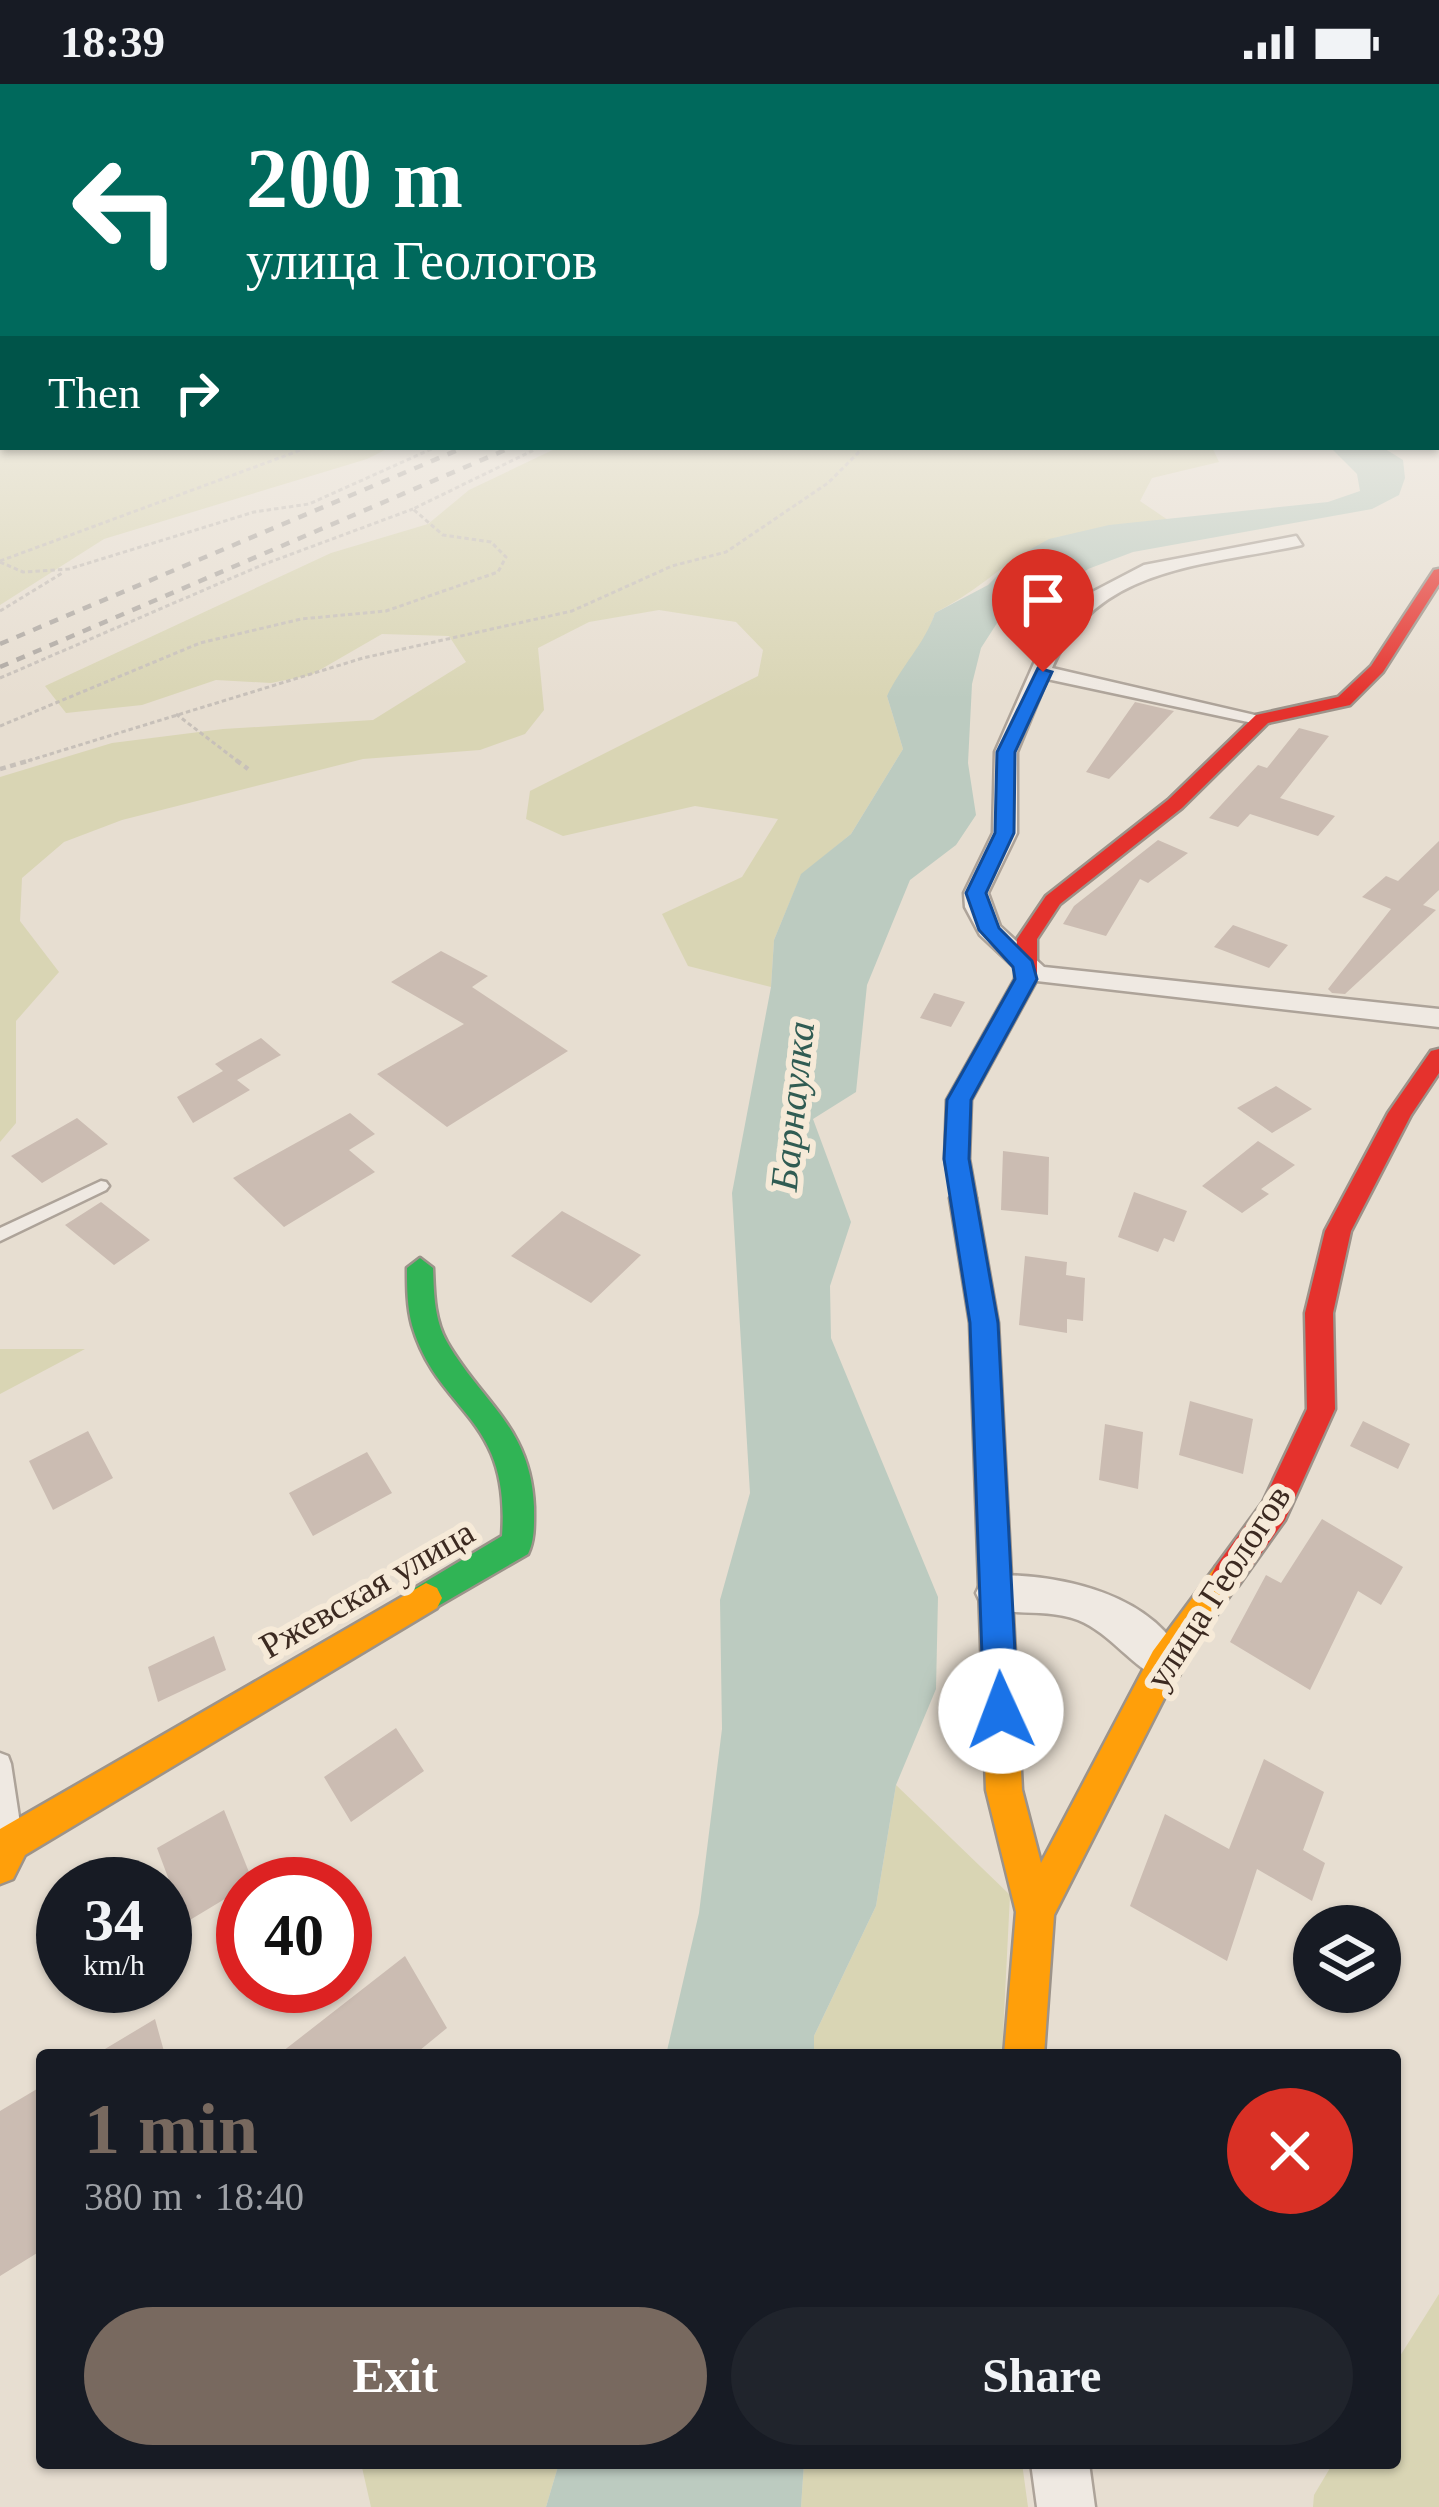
<!DOCTYPE html>
<meta charset="utf-8">
<style>
:root{--surface:#171b24;--page:#20242c;--text:#f1f3f6;--muted:#9ea1a6;--accent:#78695f}
body{margin:0;font-family:"Times New Roman",serif;background:var(--page);color:var(--text);height:100vh;display:flex;flex-direction:column;font-size:45px;white-space:nowrap}
*{box-sizing:border-box;margin:0}
p{font-size:39px;color:var(--muted)}
.icon{flex:none;width:66px;height:66px;fill:none;stroke:currentColor;stroke-width:2;stroke-linecap:round;stroke-linejoin:round}
.map{position:relative;flex:1;overflow:hidden}
.sheet{position:absolute;left:36px;top:1965px;width:1365px;height:420px;display:flex;flex-direction:column;background:var(--surface);border-radius:12px;box-shadow:0 3px 9px #0004}
.sheet>*{flex:none}
.top-card{position:absolute;left:0px;top:0px;width:1440px;height:366px;box-shadow:0 3px 9px #0004;background:#00695c;color:#fff;overflow:hidden}
.buttons{position:absolute;left:1293px;top:1821px;display:grid;gap:24px}
.buttons a{display:grid;place-items:center;width:108px;height:108px;border-radius:50%;background:var(--surface);box-shadow:0 3px 9px #0004;font-size:60px}
.speed{position:absolute;left:36px;top:1773px;display:flex;gap:24px;font-size:60px;font-weight:700;text-align:center}
.speed>*{display:grid;place-content:center;width:156px;height:156px;border-radius:50%;background:var(--surface);box-shadow:0 3px 9px #0004;line-height:1}
.speed small{font-size:30px;font-weight:400}
.speed .limit{border:18px solid #d22;background:#fff;color:#111}
.pin{position:absolute;display:grid;place-items:center;width:102px;height:102px;color:#fff;margin:-123px -51px;border-radius:50% 50% 50% 0;rotate:-45deg;box-shadow:0 0 12px #0007}
.pin .icon{rotate:45deg}
.me{position:absolute;width:132px;margin:-66px;rotate:358deg;stroke-linejoin:round;filter:drop-shadow(0 0 9px #0008)}
.turn{display:flex;align-items:center;gap:42px;height:252px;padding:0 48px;font-size:54px}
.turn .icon{width:156px;height:156px;stroke-width:2.5}
.turn b{display:block;font-size:84px;line-height:102px}
.then{display:flex;align-items:center;height:114px;padding:0 48px;background:#0003;gap:24px;font-size:45px}
.round{display:grid;place-items:center;flex:none;width:126px;height:126px;border-radius:63px;background:var(--page)}
.overview{display:flex;align-items:center;justify-content:space-between;height:204px;padding:0 48px}
h1{font-size:72px;font-weight:800;line-height:90px;color:var(--accent)}
.cta{display:flex;gap:24px;margin-top:auto;padding:24px 48px}
.cta a{flex:1;height:138px;border-radius:72px;background:var(--accent);color:#fff;font-size:48px;font-weight:800;line-height:138px;text-align:center}
.cta a+a{background:var(--page);color:var(--text)}
.status{display:flex;justify-content:space-between;align-items:center;height:84px;padding:0 60px;background:var(--surface);direction:ltr}
.status svg{height:33px;fill:currentColor}
.map>svg:first-child{display:block}
</style>
<div class="status"><b>18:39</b><svg viewBox="0 0 49 12"><path d="M0 12V9h3v3zM5 12V6h3v6zM10 12V3h3v9zM15 12V0h3v12zM26 1h20v11H26zM47 4h2v5h-2z"/></svg></div>
<div class="map">
<svg width="1439" height="2423" viewBox="0 0 1439 2423">
<rect width="100%" height="100%" fill="#e7ded1"/>
<path fill="#d9d5b4" d="M0,276L3,363H391L367,375L104,455L0,521Z
M559,363H1212L1219,378L1152,394L1140,417L1168,436C1122,440 1051,449 1013,476C985,497 967,512 935,529L925,557L887,612L903,665L851,750L801,791L774,856L771,903L688,882L662,830L742,793L778,735L695,722L563,752L526,735L530,707L758,592L763,566L736,538L659,526L589,538L538,564L544,626L525,650L480,666L363,675L122,736L64,758L22,794L20,837L59,888L16,937V1039L0,1058V693L112,659L223,645L373,636L466,578L449,552L382,550L311,591L271,599L216,596L142,621L66,629L45,602L331,469L428,440L469,406Z
M0,1265H85L0,1310Z
M896,1701L1010,1811L1002,1971H814V1952L876,1822Z
M1439,2210V2423H1313L1314,2411L1333,2379H1395V2280Z
M361,2379H559L546,2423H371Z
M804,2379H1022L1028,2423H801Z"/>
<path fill="#bccbc0" d="M1330,363H1382L1403,376L1405,394L1399,411L1372,425L1133,468L1088,485L1068,501L999,536L981,564L972,600L968,679L976,731L956,761L910,796L867,901L856,1008L813,1035L851,1138L830,1202L831,1254L938,1513L936,1605L896,1701L876,1822L814,1952V1971H666L699,1829L722,1645L720,1516L750,1409L732,1109L771,903L774,856L801,790L851,750L903,665L887,612C901,582 924,561 935,529L988,501L1015,474L1049,455L1109,441L1328,418L1360,407L1357,390Z
M559,2379H804L801,2423H546Z"/>
<path fill="#cbbcb2" d="M1135,618L1174,627L1109,695L1086,688Z
M1299,644L1329,652L1280,714L1335,732L1318,752L1250,730L1238,743L1209,734L1258,681L1267,684Z
M1158,756L1188,769L1148,799L1140,795L1106,852L1063,840L1074,822Z
M1439,757V806L1423,821L1436,826L1345,910L1332,909L1328,905L1391,825L1362,813L1386,792L1398,797Z
M1233,841L1288,861L1269,884L1214,863Z
M441,867L488,892L472,903L568,967L447,1043L377,990L464,940L391,898Z
M934,909L965,918L951,943L920,934Z
M261,954L281,971L237,996L250,1006L193,1039L177,1013L223,987L215,980Z
M1276,1002L1312,1025L1272,1049L1237,1024Z
M350,1029L375,1050L349,1066L375,1088L284,1143L233,1094Z
M77,1034L108,1060L42,1099L11,1072Z
M1258,1057L1295,1081L1261,1105L1269,1110L1242,1129L1202,1102Z
M1003,1067L1049,1073L1048,1131L1001,1126Z
M1134,1108L1187,1127L1174,1158L1164,1154L1158,1168L1118,1153Z
M101,1118L150,1156L114,1181L65,1141Z
M562,1127L641,1171L591,1219L511,1172Z
M1025,1172L1067,1178L1066,1191L1085,1194L1083,1237L1067,1235V1249L1019,1241Z
M1190,1317L1253,1335L1243,1390L1179,1371Z
M1363,1337L1410,1360L1398,1385L1350,1362Z
M1105,1340L1143,1348L1138,1405L1099,1396Z
M88,1347L113,1394L53,1426L29,1377Z
M367,1368L392,1409L313,1452L289,1409Z
M1322,1435L1403,1483L1381,1521L1358,1507L1310,1606L1230,1558L1266,1491L1281,1499Z
M214,1552L226,1586L158,1618L148,1583Z
M396,1644L424,1687L351,1738L324,1693Z
M1264,1675L1324,1708L1303,1766L1325,1779L1312,1817L1257,1785L1227,1877L1130,1822L1165,1730L1229,1765Z
M224,1726L253,1798L165,1851V1808L172,1804L157,1764Z
M405,1872L447,1944L414,1971H278Z
M155,1935L165,1971H95Z
M42,2002V2166L0,2192V2027Z"/>
<g fill="none" stroke-linecap="round" stroke-linejoin="round">
<g stroke="#ada399" stroke-width="5">
<path id="lane" d="M101,1097L106,1098L109,1102L106,1106L0,1157V1144Z
M0,1669L8,1672L11,1680L21,1746L18,1754L10,1757L2,1754L0,1749Z"/>
</g>
<g stroke="#ada399" stroke-width="5">
<path id="street" d="M1437,323H1439V332H1437Z
M1296,452L1302,461C1207,482 1095,481 1052,584L1272,635L1262,641L1047,595L1017,668V749L988,809L1000,842L1044,883L1439,925V943L1028,896L980,851L965,823L964,809L993,749L995,668L1039,568L1077,516L1144,481Z
M996,1491C1062,1491 1155,1510 1185,1578L1179,1592L1165,1597C1132,1584 1112,1550 1078,1536C1047,1524 1012,1533 982,1522L976,1509L982,1496Z
M1031,2379H1089L1095,2423H1037Z"/>
</g>
<g stroke="#9c938a" stroke-width="5">
<path id="fast" d="M420,1174L433,1184C434,1209 434,1235 447,1258C482,1319 531,1343 534,1423C534,1439 535,1455 528,1470L426,1529L415,1524L410,1514L415,1504L502,1452C511,1330 438,1331 412,1241C407,1222 407,1203 407,1184Z"/>
</g>
<g stroke="#9c938a" stroke-width="5">
<path id="slow" d="M963,1105L976,1114L998,1239L1022,1706L1041,1779L1153,1567L1216,1482L1227,1478L1238,1482L1243,1492L1177,1589L1054,1831L1044,1971H1004L1016,1828L986,1706L970,1239L950,1114Z
M426,1499L437,1504L442,1514L437,1524L25,1771L13,1795L0,1800V1745Z"/>
</g>
<g stroke="#9c938a" stroke-width="5">
<path id="jam" d="M1439,485V500L1383,588L1350,621L1268,639L1182,724L1060,820L1037,855V895L971,1016L969,1075L976,1114L963,1123L954,1120L945,1075L947,1016L1015,895L1017,855L1046,812L1168,716L1256,631L1338,613L1371,582L1434,486Z
M1439,965V989L1411,1031L1351,1147L1333,1229L1335,1325L1285,1436L1238,1502L1227,1506L1216,1502L1211,1492L1216,1482L1263,1418L1307,1325L1305,1229L1325,1147L1388,1029L1431,967Z"/>
</g>
<path stroke="#c7c0b9" stroke-width="3" stroke-dasharray="4.5 3" stroke-linecap="butt" d="M0,477L309,363
M0,478L23,488L69,485L254,428L309,420L436,363
M0,527L64,488
M0,594L262,481L413,425
M176,630L240,679
M0,642L200,559L301,535L386,527L498,488L506,473L491,458L443,451L413,425L540,363
M21,679L363,574L572,527L672,482L726,468L828,399L864,363"/>
<path stroke="#c7c0b9" stroke-width="4.5" stroke-dasharray="6 4.5" stroke-linecap="butt" d="M236,676L248,685
M0,685L31,676"/>
<use href="#lane" fill="#efe9e2" fill-rule="evenodd"/>
<use href="#street" fill="#efe9e2" fill-rule="evenodd"/>
<use href="#fast" fill="#30b455" fill-rule="evenodd"/>
<use href="#slow" fill="#ff9f0a" fill-rule="evenodd"/>
<use href="#jam" fill="#e5322d" fill-rule="evenodd"/>
<path stroke="#aea8a2" stroke-width="4.5" stroke-dasharray="9 9" stroke-linecap="butt" d="M0,560L465,363
M0,583L512,363"/>
</g>
<linearGradient id="sky" x2="0" y2="1"><stop stop-color="#96bdd8"/><stop offset="0.45" stop-color="#f4f0ea"/><stop offset="1" stop-color="#f4f0ea" stop-opacity="0"/></linearGradient>
<rect width="1439" height="615" fill="url(#sky)"/>
<path fill="#1a73e8" stroke="#114b97" stroke-width="3" d="M1038,584L1052,588L1015,668L1014,749L986,809L999,844L1032,877L1037,895L971,1016L969,1075L998,1239L1018,1627L1013,1639L1001,1644L989,1639L984,1627L970,1239L944,1075L947,1016L1015,895L1013,883L979,846L966,809L995,749L997,668Z"/>
<g text-anchor="middle" dominant-baseline="central" stroke-width="12" stroke-linejoin="round" paint-order="stroke">
<g font-size="36" fill="#3c2a21" stroke="#f6ead8">
<text transform="translate(1218 1503) rotate(-57)">улица Геологов</text>
<text transform="translate(367 1505) rotate(-30)">Ржевская улица</text>
</g>
<g font-size="39" font-style="italic" fill="#305c53" stroke="#f6ead8">
<text transform="translate(792 1022) rotate(-84)">Барнаулка</text>
</g>
</g>
</svg>
<div class="buttons">
<a><svg class="icon" aria-label="layers" viewBox="0 0 24 24"><path d="M12 4l9 5-9 5-9-5zM3 14l9 5 9-5"/></svg></a>
</div>
<div class="speed"><div>34<small>km/h</small></div><div class="limit">40</div></div>
<div class="pin" style="left:1043px;top:588px;background:#d93025"><svg class="icon" aria-label="arrive" viewBox="0 0 24 24"><path d="M6 21V4h12l-3 4 3 4H6"/></svg></div>
<svg class="me" style="left:1001px;top:1627px" viewBox="-20 -20 40 40"><circle r="19" fill="#fff"/><path d="M0-13L10 11 0 6-10 11z" fill="#1a73e8"/></svg>
<div class="top-card">
<div class="turn"><svg class="icon" aria-label="left" viewBox="0 0 24 24"><path d="M17 20v-9H6M10 6l-5 5 5 5"/></svg><div><b>200 m</b>улица Геологов</div></div>
<div class="then">Then<svg class="icon" aria-label="right" viewBox="0 0 24 24"><path d="M7 20v-9h11M14 6l5 5-5 5"/></svg></div>
</div>
<section class="sheet">
<div class="overview"><div><h1>1 min</h1><p>380 m · 18:40</p></div><a class="round" style="background:#d93025;color:#fff"><svg class="icon" aria-label="close" viewBox="0 0 24 24"><path d="M6 6l12 12M18 6L6 18"/></svg></a></div>
<div class="cta"><a>Exit</a><a>Share</a></div>
</section>
</div>
